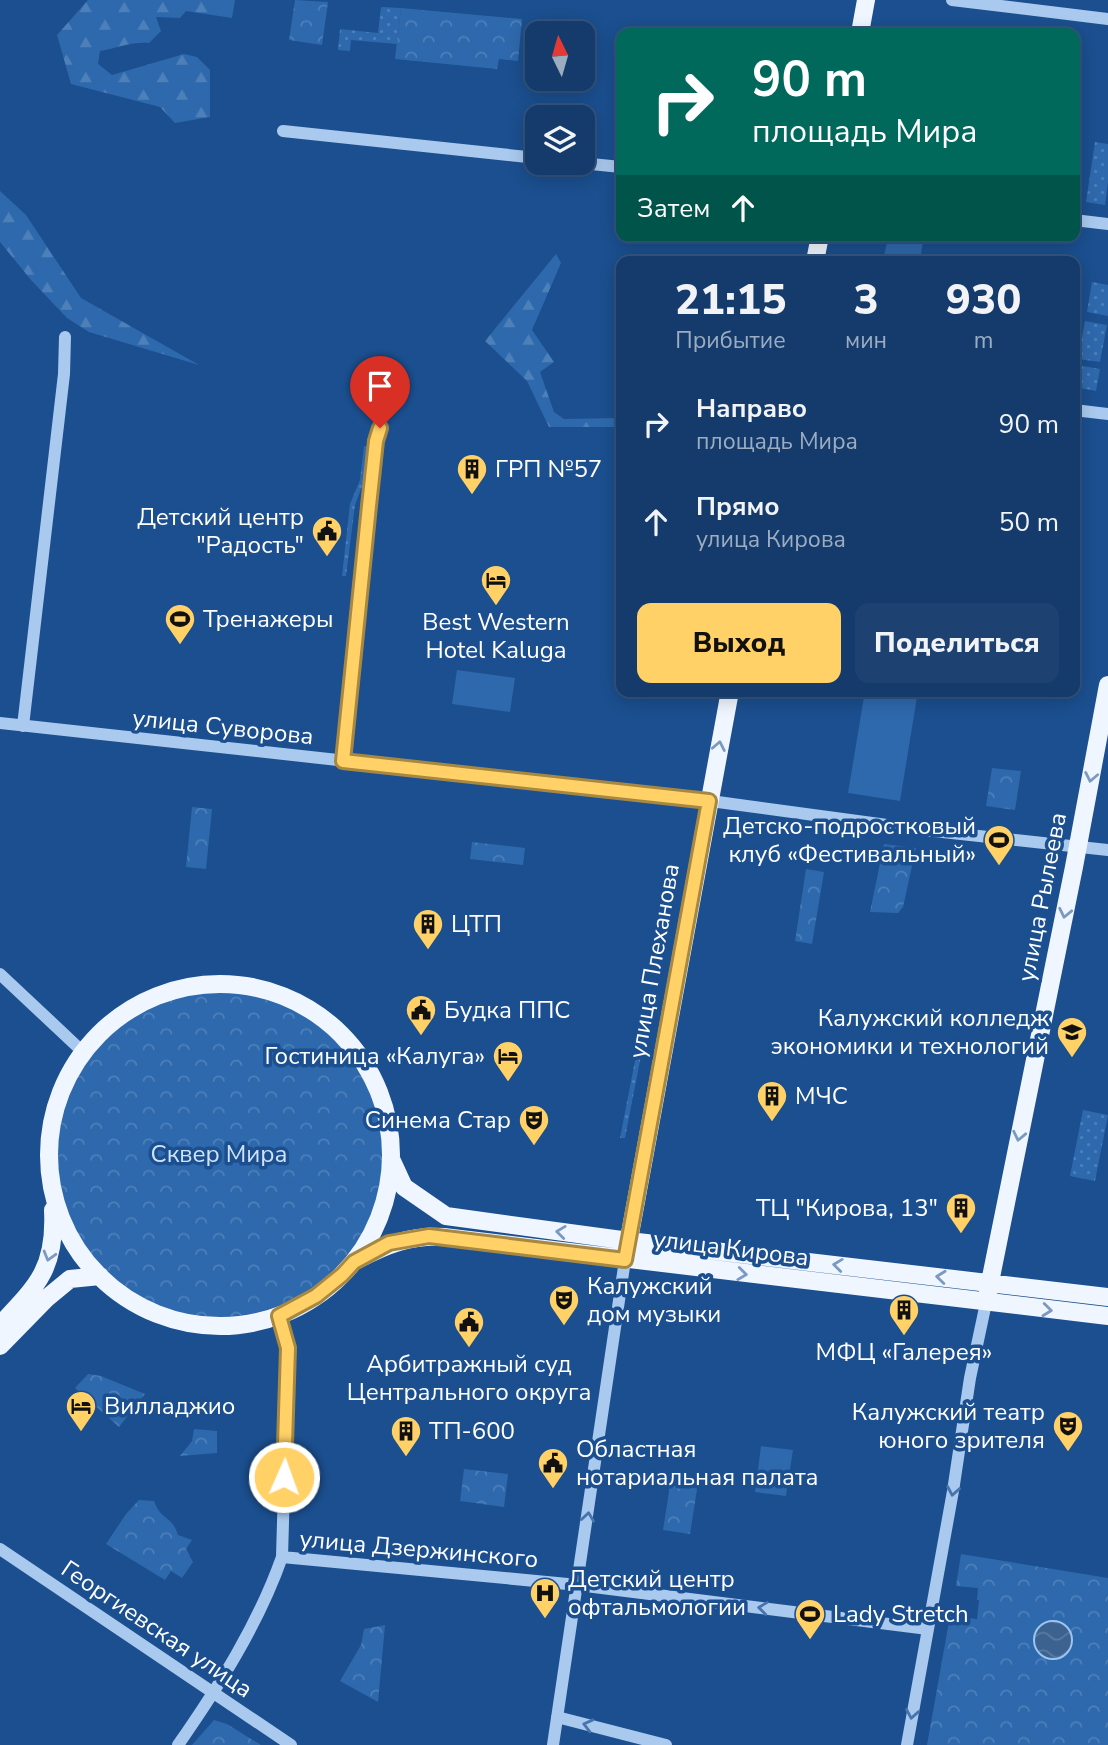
<!DOCTYPE html>
<html lang="ru">
<meta charset="utf-8">
<style>
:root{--surface:#143b6b;--page:#1d4271;--text:#f1f3f6;--muted:#9dadc1;--line:#33557e;--accent:#ffd166}
body{margin:0;font-family:"Nunito Sans",sans-serif;background:var(--page);color:var(--text);height:100vh;display:flex;flex-direction:column;font-size:26px;white-space:nowrap}
*{box-sizing:border-box;margin:0}
p{font-size:23px;color:var(--muted)}
.icon{flex:none;width:38px;height:38px;fill:none;stroke:currentColor;stroke-width:2;stroke-linecap:round;stroke-linejoin:round}
.map{position:relative;flex:1;overflow:hidden}
.drawer{position:absolute;left:616px;top:256px;width:464px;height:441px;display:flex;flex-direction:column;background:var(--surface);border-radius:14px;box-shadow:0 4px 18px #0003,0 0 0 2px var(--line)}
.drawer>*{flex:none}
.top-card{position:absolute;left:616px;top:28px;width:464px;height:214px;border-radius:14px;box-shadow:0 4px 18px #0003,0 0 0 2px var(--line);background:#00695c;color:#fff;overflow:hidden}
.needle{width:46px;rotate:355deg}
.fabs{position:absolute;left:525px;top:21px;display:grid;gap:14px}
.fabs a{display:grid;place-items:center;width:70px;height:70px;border-radius:14px;background:var(--surface);box-shadow:0 4px 18px #0003,0 0 0 2px var(--line);font-size:35px}
.pin{position:absolute;display:grid;place-items:center;width:60px;height:60px;color:#fff;margin:-72px -30px;border-radius:50% 50% 50% 0;rotate:-45deg;box-shadow:0 0 7px #0007}
.pin .icon{rotate:45deg}
.me{position:absolute;width:77px;margin:-38px;rotate:2deg;stroke-linejoin:round;filter:drop-shadow(0 0 5px #0008)}
.turn{display:flex;align-items:center;gap:24px;height:147px;padding:0 21px;font-size:32px}
.turn .icon{width:91px;height:91px;stroke-width:2.5}
.turn b{display:block;font-size:49px;line-height:60px}
.then{display:flex;align-items:center;height:66px;padding:0 21px;background:#0003;gap:14px;font-size:26px}
.eta{display:flex;justify-content:space-evenly;align-items:center;height:119px;text-align:center}
.eta b{font-size:42px;font-weight:800;line-height:49px}
.primary-button{display:flex;gap:14px;margin-top:auto;padding:14px 21px}
.primary-button a{flex:1;height:80px;border-radius:14px;background:var(--accent);color:#111;font-size:28px;font-weight:800;line-height:80px;text-align:center}
.primary-button a+a{background:var(--page);color:var(--text)}
ul{padding:0;list-style:none}
li{display:flex;align-items:center;gap:21px;height:98px;padding:0 21px}
li div{flex:1}
li b{display:block;font-size:26px}
li em{font-style:normal}
.map>svg:first-child{display:block}
</style>
<div class="map">
<svg width="1108" height="1745" viewBox="0 0 1108 1745">
<defs>
<pattern id="grass-dots" width="8" height="8" patternUnits="userSpaceOnUse" patternTransform="scale(1.75)"><rect width="8" height="8" fill="#2e69ad"/><path d="M2 2h.1M6 6h.1" fill="none" stroke="#4d80b9" stroke-width="1.8" stroke-linecap="round"/></pattern>
<pattern id="forest-firs" width="22" height="20" patternUnits="userSpaceOnUse" patternTransform="scale(1.75)"><rect width="22" height="20" fill="#2e69ad"/><path d="M5 1l3.5 6h-7zM16 11l3.5 6h-7z" fill="#4d80b9"/></pattern>
<pattern id="park-crowns" width="20" height="18" patternUnits="userSpaceOnUse" patternTransform="scale(1.75)"><rect width="20" height="18" fill="#2e69ad"/><path d="M2 6a3 3 0 1 1 6 0M12 15a3 3 0 1 1 6 0" fill="none" stroke="#4d80b9"/></pattern>
<pattern id="water-waves" width="16" height="10" patternUnits="userSpaceOnUse" patternTransform="scale(1.75)"><rect width="16" height="10" fill="#3c6290"/><path d="M0 5q4-4 8 0t8 0" fill="none" stroke="#597aa1"/></pattern>
</defs>
<rect width="100%" height="100%" fill="#1b4f8f"/>
<path fill="url(#grass-dots)" d="M381,7L401,8L397,44L351,40L350,51L338,50L340,29L378,33Z
M1095,142L1108,144V182L1105,205L1086,202Z
M1092,282L1108,285V316L1087,312Z
M1085,321L1107,325L1100,362L1078,359Z
M1077,365L1100,369L1096,391L1075,387Z
M364,446H369L364,481L355,505L346,576H342L350,504L360,480Z
M640,1035H645L625,1138H620Z
M1083,1110L1108,1115L1095,1181L1070,1176Z"/>
<path fill="url(#forest-firs)" d="M88,0H235L232,18L186,11L180,18L156,17L161,31L149,43C132,41 117,48 100,51L98,64L112,75L184,54L197,57L210,70V117L175,123L160,107L71,84L57,35Z
M0,191L26,215L81,298L199,365L89,332L67,318L31,280L0,242Z
M556,254L561,263L532,330L554,362L540,372L554,412L564,419L621,418V427H549L527,381L485,341Z"/>
<path fill="url(#park-crowns)" d="M295,0L328,2L322,45L289,40Z
M401,8L522,19L518,61L499,59L497,69L395,59Z
M992,768L1021,771L1015,810L986,806Z
M192,807L212,809L206,869L186,867Z
M472,842L525,848L523,865L470,859Z
M884,844L916,848L903,907L898,913L870,912Z
M806,869L824,872L812,944L795,941Z
M55 1153a164 164 0 1 1 328 0a164 164 0 1 1-328 0Z
M88,1374L101,1376L145,1394L119,1427L75,1388Z
M194,1429L217,1431V1453L180,1456L192,1441Z
M464,1469L508,1474L504,1507L460,1501Z
M671,1479L698,1483L690,1534L663,1530Z
M139,1500L154,1501C161,1521 172,1515 178,1535L192,1540L186,1549L193,1562L182,1578L171,1571L165,1580L106,1544L126,1514Z
M961,1554L1108,1578V1745H927L950,1616L977,1619L979,1600H977L978,1588L956,1586Z
M385,1625L378,1702L340,1681L361,1645L364,1629Z
M214,1720L227,1724L261,1745H192Z"/>
<path fill="#2e69ad" d="M888,237L923,241L920,261H883Z
M457,670L515,678L510,712L452,704Z
M865,691H918L900,801L848,793Z
M761,1446L793,1450L786,1496L755,1492Z"/>
<path fill="url(#water-waves)" stroke="#9cc4f0" stroke-width="2" d="M1034 1640a19 19 0 1 1 38 0a19 19 0 1 1-38 0Z"/>
<g fill="none" stroke-linecap="round" stroke-linejoin="round">
<path stroke="#a9c9ee" stroke-width="12" d="M952,0L1108,19
M283,131L537,158
M581,163L621,167
M1074,220L1108,224
M1074,410L1108,414
M0,723L703,800L924,830L1108,850
M23,726L64,374L65,337
M343,761L369,506L376,441L380,428
M0,974L83,1052
M0,1549L291,1745
M282,1557L578,1585L928,1629
M557,1717L666,1745
M178,1745C219,1686 258,1625 282,1557L288,1348L279,1316
M553,1745L625,1260
M907,1745L953,1491L970,1378L986,1303"/>
<path stroke="#f0f6ff" stroke-width="18" d="M860,33L866,0
M815,261L820,236
M49 1155a171 171 0 1 1 342 0a171 171 0 1 1-342 0Z
M392,1161L404,1187L446,1216L629,1241L1108,1297
M627,1250L730,691
M357,1260C386,1245 410,1235 444,1237L1108,1316
M988,1292L1074,867L1108,685
M0,1325C38,1285 56,1268 53,1210
M0,1346L47,1298L70,1279L100,1276"/>
</g>
<defs><path id="oneway-chevron" d="M-2-3.5L2.5 0L-2 3.5" fill="none" stroke-width="1.6" stroke-linecap="round" stroke-linejoin="round" transform="scale(1.75)"/></defs>
<g stroke="#7b9ac1">
<use href="#oneway-chevron" transform="translate(719 746) rotate(-79)"/>
<use href="#oneway-chevron" transform="translate(1091 777) rotate(101)"/>
<use href="#oneway-chevron" transform="translate(1065 913) rotate(102)"/>
<use href="#oneway-chevron" transform="translate(1019 1136) rotate(102)"/>
<use href="#oneway-chevron" transform="translate(561 1232) rotate(-173)"/>
<use href="#oneway-chevron" transform="translate(49 1256) rotate(106)"/>
<use href="#oneway-chevron" transform="translate(838 1265) rotate(-173)"/>
<use href="#oneway-chevron" transform="translate(742 1274) rotate(7)"/>
<use href="#oneway-chevron" transform="translate(941 1277) rotate(-174)"/>
<use href="#oneway-chevron" transform="translate(1047 1310) rotate(6)"/>
</g>
<g stroke="#4674ac">
<use href="#oneway-chevron" transform="translate(953 1491) rotate(100)"/>
<use href="#oneway-chevron" transform="translate(588 1517) rotate(-82)"/>
<use href="#oneway-chevron" transform="translate(763 1608) rotate(-173)"/>
<use href="#oneway-chevron" transform="translate(912 1714) rotate(100)"/>
<use href="#oneway-chevron" transform="translate(588 1725) rotate(-166)"/>
</g>
<g fill="none" stroke-linecap="round" stroke-linejoin="round">
<g stroke="#a68842" stroke-width="18">
<path id="route" d="M284,1477L288,1348L279,1316L316,1296L342,1275L354,1262L389,1243L429,1236L625,1260L709,801L343,761L369,506L376,441L380,428"/>
</g>
<use href="#route" stroke="#ffd166" stroke-width="12"/>
</g>
<defs>
<g id="building-pin" transform="scale(1.575)"><path d="M0 17L-7.5 6A9.5 9.5 0 1 1 7.5 6Z" fill="#ffd166" stroke="#1b4f8f"/><path d="M-4-6H4V6H1V3H-1V6H-4ZM-2.5-4.3h1.7v1.8h-1.7ZM.8-4.3h1.7v1.8H.8ZM-2.5-1h1.7V.8h-1.7ZM.8-1h1.7V.8H.8Z" fill="#111"/></g>
<g id="civic-pin" transform="scale(1.575)"><path d="M0 17L-7.5 6A9.5 9.5 0 1 1 7.5 6Z" fill="#ffd166" stroke="#1b4f8f"/><path d="M-.6-6.5H3V-4.5H.6V-3L4-1V1h2V6H-6V1h2V-1L-.6-3ZM-1.2 2.5V6h2.4V2.5Z" fill="#111"/></g>
<g id="hotel-pin" transform="scale(1.575)"><path d="M0 17L-7.5 6A9.5 9.5 0 1 1 7.5 6Z" fill="#ffd166" stroke="#1b4f8f"/><path d="M-6-4.5h1.5V1H6V5H4.5V3h-9V5H-6ZM-4 0a1.8 1.8 0 1 1 3.6 0ZM.5 0V-2.5h3Q6-2.5 6 0Z" fill="#111"/></g>
<g id="stadium-pin" transform="scale(1.575)"><path d="M0 17L-7.5 6A9.5 9.5 0 1 1 7.5 6Z" fill="#ffd166" stroke="#1b4f8f"/><path d="M0-5a6.5 5 0 1 0 0 10a6.5 5 0 1 0 0-10ZM-3.5-1.8h7v3.6h-7Z" fill="#111"/></g>
<g id="university-pin" transform="scale(1.575)"><path d="M0 17L-7.5 6A9.5 9.5 0 1 1 7.5 6Z" fill="#ffd166" stroke="#1b4f8f"/><path d="M0-5L7-2L0 1L-7-2ZM-4 1L0 2.5L4 1V4Q0 6-4 4Z" fill="#111"/></g>
<g id="theatre-pin" transform="scale(1.575)"><path d="M0 17L-7.5 6A9.5 9.5 0 1 1 7.5 6Z" fill="#ffd166" stroke="#1b4f8f"/><path d="M-5-5.5Q0-4 5-5.5V0Q5 5 0 6Q-5 5-5 0ZM-3.3-2.5H-1v1.5H-3.3ZM1-2.5H3.3v1.5H1ZM-2.8 1Q0 5.5 2.8 1Z" fill="#111"/></g>
<g id="hospital-pin" transform="scale(1.575)"><path d="M0 17L-7.5 6A9.5 9.5 0 1 1 7.5 6Z" fill="#ffd166" stroke="#1b4f8f"/><path d="M-5-5h3v3.5h4V-5h3V5h-3V1.5h-4V5h-3Z" fill="#111"/></g>
</defs>
<g fill-rule="evenodd">
<use href="#building-pin" x="472" y="469"/>
<use href="#civic-pin" x="327" y="531"/>
<use href="#hotel-pin" x="496" y="580"/>
<use href="#stadium-pin" x="180" y="619"/>
<use href="#stadium-pin" x="999" y="840"/>
<use href="#building-pin" x="428" y="924"/>
<use href="#civic-pin" x="421" y="1010"/>
<use href="#university-pin" x="1072" y="1032"/>
<use href="#hotel-pin" x="508" y="1056"/>
<use href="#building-pin" x="772" y="1096"/>
<use href="#theatre-pin" x="534" y="1120"/>
<use href="#building-pin" x="961" y="1208"/>
<use href="#theatre-pin" x="564" y="1300"/>
<use href="#building-pin" x="904" y="1310"/>
<use href="#civic-pin" x="469" y="1322"/>
<use href="#hotel-pin" x="81" y="1406"/>
<use href="#theatre-pin" x="1068" y="1426"/>
<use href="#building-pin" x="406" y="1431"/>
<use href="#civic-pin" x="553" y="1463"/>
<use href="#hospital-pin" x="545" y="1593"/>
<use href="#stadium-pin" x="810" y="1614"/>
</g>
<g text-anchor="middle" dominant-baseline="central" stroke-width="7" stroke-linejoin="round" paint-order="stroke">
<g font-size="24" fill="#fff" stroke="#1b4f8f" text-anchor="start">
<text x="495" y="469">ГРП №57</text>
<text x="304" y="517" text-anchor="end">Детский центр<tspan x="304" dy="28">"Радость"</tspan></text>
<text x="203" y="619">Тренажеры</text>
<text x="496" y="622" text-anchor="middle">Best Western<tspan x="496" dy="28">Hotel Kaluga</tspan></text>
<text x="976" y="826" text-anchor="end">Детско-подростковый<tspan x="976" dy="28">клуб «Фестивальный»</tspan></text>
<text x="451" y="924">ЦТП</text>
<text x="444" y="1010">Будка ППС</text>
<text x="1049" y="1018" text-anchor="end">Калужский колледж<tspan x="1049" dy="28">экономики и технологий</tspan></text>
<text x="485" y="1056" text-anchor="end">Гостиница «Калуга»</text>
<text x="795" y="1096">МЧС</text>
<text x="511" y="1120" text-anchor="end">Синема Стар</text>
<text x="938" y="1208" text-anchor="end">ТЦ "Кирова, 13"</text>
<text x="587" y="1286">Калужский<tspan x="587" dy="28">дом музыки</tspan></text>
<text x="904" y="1352" text-anchor="middle">МФЦ «Галерея»</text>
<text x="469" y="1364" text-anchor="middle">Арбитражный суд<tspan x="469" dy="28">Центрального округа</tspan></text>
<text x="104" y="1406">Вилладжио</text>
<text x="1045" y="1412" text-anchor="end">Калужский театр<tspan x="1045" dy="28">юного зрителя</tspan></text>
<text x="429" y="1431">ТП-600</text>
<text x="576" y="1449">Областная<tspan x="576" dy="28">нотариальная палата</tspan></text>
<text x="568" y="1579">Детский центр<tspan x="568" dy="28">офтальмологии</tspan></text>
<text x="833" y="1614">Lady Stretch</text>
</g>
<g font-size="24" fill="#fff" stroke="#1b4f8f">
<text transform="translate(223 727) rotate(6)">улица Суворова</text>
<text transform="translate(1042 897) rotate(-79)">улица Рылеева</text>
<text transform="translate(654 961) rotate(-80)">улица Плеханова</text>
<text transform="translate(731 1248) rotate(7)">улица Кирова</text>
<text transform="translate(419 1549) rotate(5)">улица Дзержинского</text>
<text transform="translate(157 1629) rotate(34)">Георгиевская улица</text>
</g>
<g font-size="24" fill="#cfe3fa" stroke="#1b4f8f">
<text x="219" y="1154">Сквер Мира</text>
</g>
</g>
</svg>
<div class="fabs">
<a><svg class="needle" viewBox="-14 -14 28 28"><path d="M0-13l5 13h-10z" fill="#e53935"/><path d="M0 13l5-13h-10z" fill="#9dadc1"/></svg></a>
<a><svg class="icon" aria-label="layers" viewBox="0 0 24 24"><path d="M12 4l9 5-9 5-9-5zM3 14l9 5 9-5"/></svg></a>
</div>
<div class="pin" style="left:380px;top:428px;background:#d93025"><svg class="icon" aria-label="arrive" viewBox="0 0 24 24"><path d="M6 21V4h12l-3 4 3 4H6"/></svg></div>
<svg class="me" style="left:284px;top:1477px" viewBox="-20 -20 40 40"><circle r="17" fill="#ffd166" stroke="#fff" stroke-width="3"/><path d="M0-11L8 9 0 5-8 9z" fill="#fff"/></svg>
<div class="top-card">
<div class="turn"><svg class="icon" aria-label="right" viewBox="0 0 24 24"><path d="M7 20v-9h11M14 6l5 5-5 5"/></svg><div><b>90 m</b>площадь Мира</div></div>
<div class="then">Затем<svg class="icon" aria-label="ahead" viewBox="0 0 24 24"><path d="M12 20V5M6 11l6-6 6 6"/></svg></div>
</div>
<section class="drawer">
<div class="eta">
<div><b>21:15</b><p>Прибытие</p></div>
<div><b>3</b><p>мин</p></div>
<div><b>930</b><p>m</p></div>
</div>
<ul>
<li><svg class="icon" aria-label="right" viewBox="0 0 24 24"><path d="M7 20v-9h11M14 6l5 5-5 5"/></svg><div><b>Направо</b><p>площадь Мира</p></div><em>90 m</em></li>
<li><svg class="icon" aria-label="ahead" viewBox="0 0 24 24"><path d="M12 20V5M6 11l6-6 6 6"/></svg><div><b>Прямо</b><p>улица Кирова</p></div><em>50 m</em></li>
</ul>
<div class="primary-button"><a>Выход</a><a>Поделиться</a></div>
</section>
</div>
